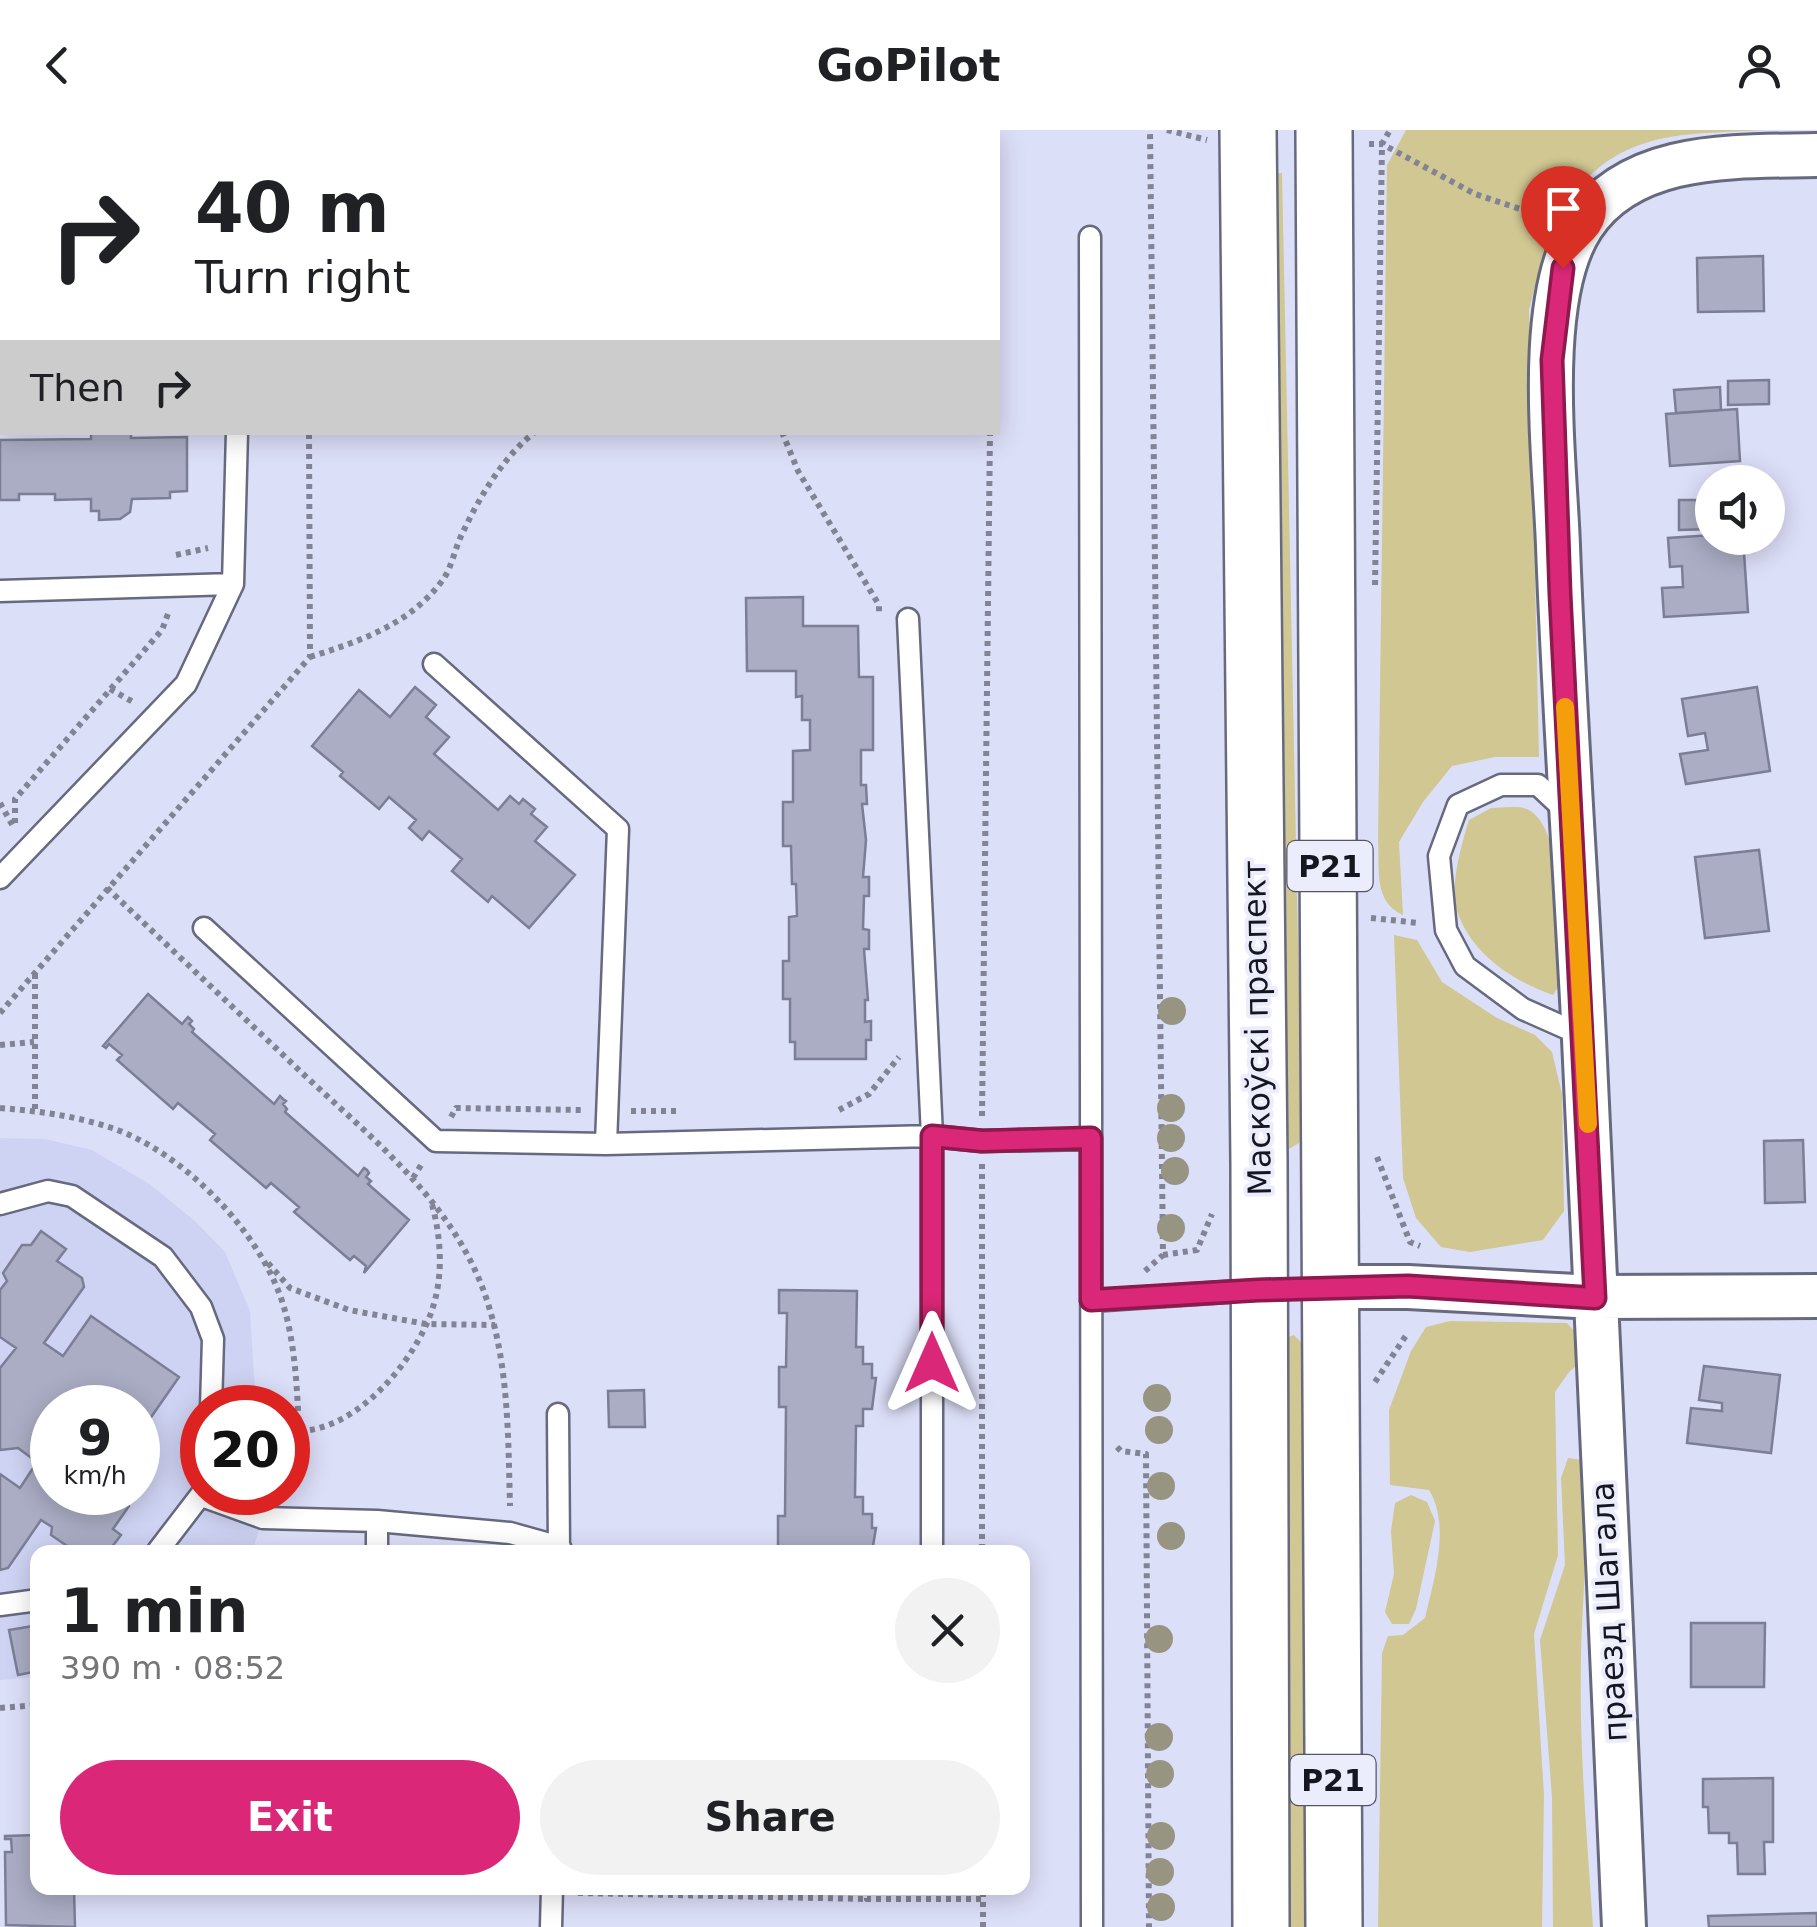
<!DOCTYPE html>
<meta charset="utf-8">
<style>
:root{--surface:#fff;--page:#f2f2f2;--text:#202124;--muted:#757577;--accent:#db2777}
body{margin:0;font-family:"DejaVu Sans",sans-serif;background:var(--page);color:var(--text);height:100vh;display:flex;flex-direction:column;font-size:38px;white-space:nowrap}
*{box-sizing:border-box;margin:0}
p{font-size:32px;color:var(--muted)}
.icon{flex:none;width:55px;height:55px;fill:none;stroke:currentColor;stroke-width:2;stroke-linecap:round;stroke-linejoin:round}
.map{position:relative;flex:1;overflow:hidden}
.side{position:absolute;left:30px;top:1415px;width:1000px;height:350px;display:flex;flex-direction:column;background:var(--surface);border-radius:20px;box-shadow:0 5px 25px #0003}
.side>*{flex:none}
.guide{position:absolute;left:0px;top:0px;width:1000px;height:305px;box-shadow:0 5px 25px #0003;background:#fff;color:var(--text);overflow:hidden}
.tools{position:absolute;left:1695px;top:335px;display:grid;gap:20px}
.tools a{display:grid;place-items:center;width:90px;height:90px;border-radius:50%;background:var(--surface);box-shadow:0 5px 25px #0003;font-size:50px}
.speed{position:absolute;left:30px;top:1255px;display:flex;gap:20px;font-size:50px;font-weight:700;text-align:center}
.speed>*{display:grid;place-content:center;width:130px;height:130px;border-radius:50%;background:var(--surface);box-shadow:0 5px 25px #0003;line-height:1}
.speed small{font-size:25px;font-weight:400}
.speed .limit{border:15px solid #d22;background:#fff;color:#111}
.pin{position:absolute;display:grid;place-items:center;width:85px;height:85px;color:#fff;margin:-102px -42px;border-radius:50% 50% 50% 0;rotate:-45deg;box-shadow:0 0 10px #0007}
.pin .icon{rotate:45deg}
.me{position:absolute;width:110px;margin:-55px;rotate:0deg;stroke-linejoin:round;filter:drop-shadow(0 0 8px #0008)}
.turn{display:flex;align-items:center;gap:35px;height:210px;padding:0 30px;font-size:45px}
.turn .icon{width:130px;height:130px;stroke-width:2.5}
.turn b{display:block;font-size:70px;line-height:85px}
.then{display:flex;align-items:center;height:95px;padding:0 30px;background:#0003;gap:20px;font-size:38px}
.round{display:grid;place-items:center;flex:none;width:105px;height:105px;border-radius:52px;background:var(--page)}
.overview{display:flex;align-items:center;justify-content:space-between;height:170px;padding:0 30px}
h1{font-size:60px;font-weight:600;line-height:75px}
.button{display:flex;gap:20px;margin-top:auto;padding:20px 30px}
.button a{flex:1;height:115px;border-radius:60px;background:var(--accent);color:#fff;font-size:40px;font-weight:600;line-height:115px;text-align:center}
.button a+a{background:var(--page);color:var(--text)}
header{display:flex;justify-content:space-between;align-items:center;height:130px;padding:0 30px;background:var(--surface);font-size:45px;font-weight:600}
.map>svg:first-child{display:block}
</style>
<header><svg class="icon" aria-label="back" viewBox="0 0 24 24"><path d="M15 5l-7 7 7 7"/></svg>GoPilot<svg class="icon" aria-label="person" viewBox="0 0 24 24"><circle cx="12" cy="8" r="4"/><path d="M4 21q1-7 8-7t8 7"/></svg></header>
<div class="map">
<svg width="1817" height="1797" viewBox="0 0 1817 1797">
<rect width="100%" height="100%" fill="#dcdff8"/>
<path fill="#cfd3f3" fill-rule="evenodd" d="M0,1008L45,1009L92,1020L151,1055L196,1092L225,1122L250,1181L256,1277L202,1278V1362L261,1363L263,1388L252,1422H38L37,1547L0,1550ZM52,1278H138V1362H52Z"/>
<path fill="#d0c792" d="M1406,0H1763C1732,2 1700,2 1670,7C1574,24 1549,96 1529,180L1539,627H1495L1452,636L1423,672L1399,712L1403,785C1373,772 1380,739 1378,711L1387,35Z
M1282,43L1302,1003L1299,1013L1289,1019L1279,1015L1269,44Z
M1491,678C1502,678 1520,675 1529,680C1567,702 1558,814 1560,854L1553,865C1512,851 1471,823 1457,781C1449,759 1462,712 1469,690Z
M1394,805L1417,810L1442,852L1497,888L1535,905L1552,922L1562,964L1564,1081L1543,1110L1470,1122L1441,1117L1416,1088L1403,1048Z
M1450,1191L1567,1193L1582,1210V1231L1569,1242L1555,1262L1558,1425L1534,1504L1544,1665L1542,1797H1378L1382,1523L1388,1506L1403,1505L1425,1488C1434,1449 1451,1396 1429,1360L1390,1355L1389,1280L1411,1221L1426,1197Z
M1294,1205L1307,1218L1308,1797H1283L1285,1208Z
M1568,1328L1583,1330C1591,1396 1582,1462 1581,1529C1579,1618 1587,1708 1593,1797H1553L1552,1668L1540,1510L1565,1435L1561,1348Z
M1411,1365L1427,1372L1435,1391L1416,1479L1409,1494H1392L1385,1482L1394,1444L1391,1401L1395,1373Z"/>
<path fill="#aaadc4" stroke="#7c7e95" stroke-width="2.5" d="M1763,126L1764,181L1698,182L1697,128Z
M1769,250V274L1728,275V251Z
M1720,257L1721,280L1676,283L1674,260Z
M1737,279L1740,331L1670,336L1666,284Z
M91,302H131V308L187,307V361L170,362V368L132,369L130,382L120,389L99,390V381H91V369L55,370V364H19V370H0V310L91,309Z
M1679,370H1712V399L1679,400Z
M1712,405V408H1743L1748,482L1664,487L1662,458L1683,457L1682,436L1670,437L1668,408Z
M803,467V496H858L859,547H873V620H861V655H866L867,674H862L866,710L863,747H869V766H864L863,799L869,800V819H864L868,870H865V892L871,891V910H866V929H795V912H790V869H783V831H789V787L797,786L796,754H792L791,716H783V672H793V621L810,620V590H802V566L796,567V541H747L746,468Z
M415,557L436,575L426,587L449,607L434,624L498,680L510,666L519,674L523,669L535,679L531,684L547,697L535,711L575,745L529,798L492,766L488,772L452,741L462,729L429,701L422,710L409,698L416,690L389,667L379,679L340,646L343,642L312,616L359,560L390,587Z
M1757,557L1770,641L1686,654L1680,624L1708,620L1705,603L1688,606L1682,569Z
M1759,720L1769,801L1705,808L1695,727Z
M148,864L182,894L188,887L192,891L189,894L194,899L192,902L274,974L280,966L283,969L286,971L283,974L287,979L285,982L358,1046L364,1038L367,1040L369,1043L366,1047L371,1051L368,1054L409,1090L364,1143L366,1136L354,1126L350,1130L294,1082L299,1077L271,1053L266,1058L210,1010L215,1004L178,973L173,979L117,930L122,925L109,914L106,918L103,916Z
M1803,1010L1805,1072L1765,1073L1764,1011Z
M41,1101L66,1119L57,1131L82,1148L84,1157L44,1213L63,1226L91,1186L179,1247L138,1306V1278H52V1362H121L126,1367L129,1376L113,1399L121,1405L108,1422H76L51,1405L52,1397L41,1390L8,1438L0,1440V1344L20,1358L37,1332L18,1318L0,1320V1238L16,1218L0,1207V1160L7,1151L3,1143L22,1115H31Z
M779,1160L857,1161L856,1217H863V1234H872V1248H876L872,1279H863V1296H856L855,1367H863V1384H872V1398H876L872,1422H778V1386H785L786,1277H779V1237H786L787,1183H779Z
M1704,1236L1780,1245L1771,1323L1687,1313L1691,1278L1722,1281V1273L1699,1270Z
M644,1260L645,1297H609L608,1261Z
M1691,1493H1765L1764,1557H1691Z
M33,1496L38,1516V1541L18,1545L9,1500Z
M1773,1648V1712H1764L1765,1744H1738L1737,1713H1729V1703H1709L1708,1677H1703V1649Z
M38,1705V1758H80L74,1760L75,1797L6,1795L5,1722H12L11,1709H5V1706Z
M1817,1783V1797H1709L1708,1786Z"/>
<g fill="none" stroke-linecap="round" stroke-linejoin="round">
<g stroke="#67697f" stroke-width="25">
<path id="lane" d="M235,0V2
M1090,107L1092,1797
M0,461L233,454
M908,489L932,1006V1422
M434,534L618,699L606,1014
M1569,684L1538,655H1501L1458,675L1439,726L1446,800L1465,836L1523,879L1584,906
M0,748L186,554L233,454L237,302
M204,798L436,1011L606,1014L932,1006L982,1011L1091,1009
M0,1074L48,1061L72,1066L163,1127L201,1177L213,1209L211,1278
M1091,1171L1256,1160
M558,1284L559,1422
M202,1366L263,1388L377,1391L510,1403L560,1417
M157,1422L203,1362
M377,1422V1391
M0,1475L38,1470
M551,1797L552,1758"/>
</g>
<g stroke="#67697f" stroke-width="48">
<path id="street" d="M1330,1157H1408L1595,1167L1817,1166
M1624,1797C1610,1501 1600,1205 1584,909C1576,745 1564,581 1558,416C1555,329 1534,170 1582,96C1632,20 1737,27 1817,25"/>
</g>
<g stroke="#67697f" stroke-width="60">
<path id="primary" d="M1248,0L1259,1032L1261,1797
M1324,0L1334,1797"/>
</g>
<path stroke="#828495" stroke-width="6" stroke-dasharray="5 5" stroke-linecap="butt" d="M475,0V2
M557,0V2
M619,0V2
M746,0L749,2
M980,0V2
M1167,0L1207,10
M895,2L969,0
M1369,14H1382L1475,64L1547,88
M0,143H2
M0,227H2
M782,302L798,341L879,475V483
M176,425L208,418
M1375,455L1382,14L1390,0
M310,527C360,511 409,495 442,451C452,438 455,417 463,402C480,366 504,326 535,302
M110,559L135,573
M0,673L14,698
M15,693V669L162,500L169,481
M107,758C171,819 236,880 300,941C369,1006 448,1067 483,1159C509,1229 508,1303 510,1376
M1371,788L1419,793
M35,844V980
M0,883L310,527L309,302
M0,915L34,912
M0,978C38,981 76,986 112,998C185,1023 265,1106 285,1181C291,1202 294,1226 296,1248C299,1287 301,1324 290,1362
M839,980L869,964L899,927
M631,981H678
M982,986L990,302
M451,987L456,978L583,980
M1377,1027L1410,1112L1420,1116
M982,1034V1422
M413,1048L423,1032
M1163,1125L1197,1120L1212,1084
M268,1133L290,1158L349,1180L426,1194L495,1195
M1145,1141L1163,1125L1150,0
M1375,1252L1407,1204
M300,1301C358,1299 415,1231 432,1180C444,1145 441,1105 431,1071
M1117,1317L1121,1321L1146,1324L1149,1797
M0,1578L38,1575
M510,1758L526,1761
M867,1758V1769H983
M578,1763L867,1769
M983,1797V1758"/>
<use href="#lane" stroke="#fff" stroke-width="20"/>
<use href="#street" stroke="#fff" stroke-width="42"/>
<use href="#primary" stroke="#fff" stroke-width="55"/>
</g>
<g fill="#979481">
<circle cx="1172" cy="881" r="14"/>
<circle cx="1171" cy="978" r="14"/>
<circle cx="1171" cy="1008" r="14"/>
<circle cx="1175" cy="1041" r="14"/>
<circle cx="1171" cy="1098" r="14"/>
<circle cx="1157" cy="1268" r="14"/>
<circle cx="1159" cy="1300" r="14"/>
<circle cx="1161" cy="1356" r="14"/>
<circle cx="1171" cy="1406" r="14"/>
<circle cx="1159" cy="1509" r="14"/>
<circle cx="1159" cy="1607" r="14"/>
<circle cx="1160" cy="1644" r="14"/>
<circle cx="1161" cy="1706" r="14"/>
<circle cx="1160" cy="1742" r="14"/>
<circle cx="1161" cy="1777" r="14"/>
</g>
<g fill="none" stroke-linecap="round" stroke-linejoin="round">
<g stroke="#8e194d" stroke-width="25">
<path id="route" d="M932,1233V1006L982,1011L1091,1008V1170L1258,1160L1408,1156L1595,1168L1560,464L1552,230L1563,138"/>
</g>
<use href="#route" stroke="#db2777" stroke-width="18"/>
<path stroke="#f59e0b" stroke-width="18" d="M1565,577L1588,994"/>
</g>
<g text-anchor="middle" dominant-baseline="central" stroke-width="8" stroke-linejoin="round" paint-order="stroke">
<g fill="#ebedfc" stroke="#555661" stroke-width="2.5">
<rect x="1287.5" y="711" width="85" height="50" rx="8"/>
<rect x="1290.5" y="1625" width="85" height="50" rx="8"/>
</g>
<g font-size="30" font-weight="bold" fill="#15161f">
<text x="1330" y="736">Р21</text>
<text x="1333" y="1650">Р21</text>
</g>
<g font-size="32" fill="#15161f" stroke="#ebedfc">
<text transform="translate(1257 898) rotate(-91)">Маскоўскі праспект</text>
<text transform="translate(1609 1482) rotate(-93)">праезд Шагала</text>
</g>
</g>
</svg>
<div class="tools">
<a><svg class="icon" aria-label="sound" viewBox="0 0 24 24"><path d="M4 9h4l5-4v14l-5-4H4zM17 9q2 3 0 6"/></svg></a>
</div>
<div class="speed"><div>9<small>km/h</small></div><div class="limit">20</div></div>
<div class="pin" style="left:1563px;top:138px;background:#d93025"><svg class="icon" aria-label="arrive" viewBox="0 0 24 24"><path d="M6 21V4h12l-3 4 3 4H6"/></svg></div>
<svg class="me" style="left:932px;top:1233px" viewBox="-20 -20 40 40"><path d="M0-17L14 15 0 8-14 15z" fill="#db2777" stroke="#fff" stroke-width="4"/></svg>
<div class="guide">
<div class="turn"><svg class="icon" aria-label="right" viewBox="0 0 24 24"><path d="M7 20v-9h11M14 6l5 5-5 5"/></svg><div><b>40 m</b>Turn right</div></div>
<div class="then">Then<svg class="icon" aria-label="right" viewBox="0 0 24 24"><path d="M7 20v-9h11M14 6l5 5-5 5"/></svg></div>
</div>
<section class="side">
<div class="overview"><div><h1>1 min</h1><p>390 m · 08:52</p></div><a class="round"><svg class="icon" aria-label="close" viewBox="0 0 24 24"><path d="M6 6l12 12M18 6L6 18"/></svg></a></div>
<div class="button"><a>Exit</a><a>Share</a></div>
</section>
</div>
